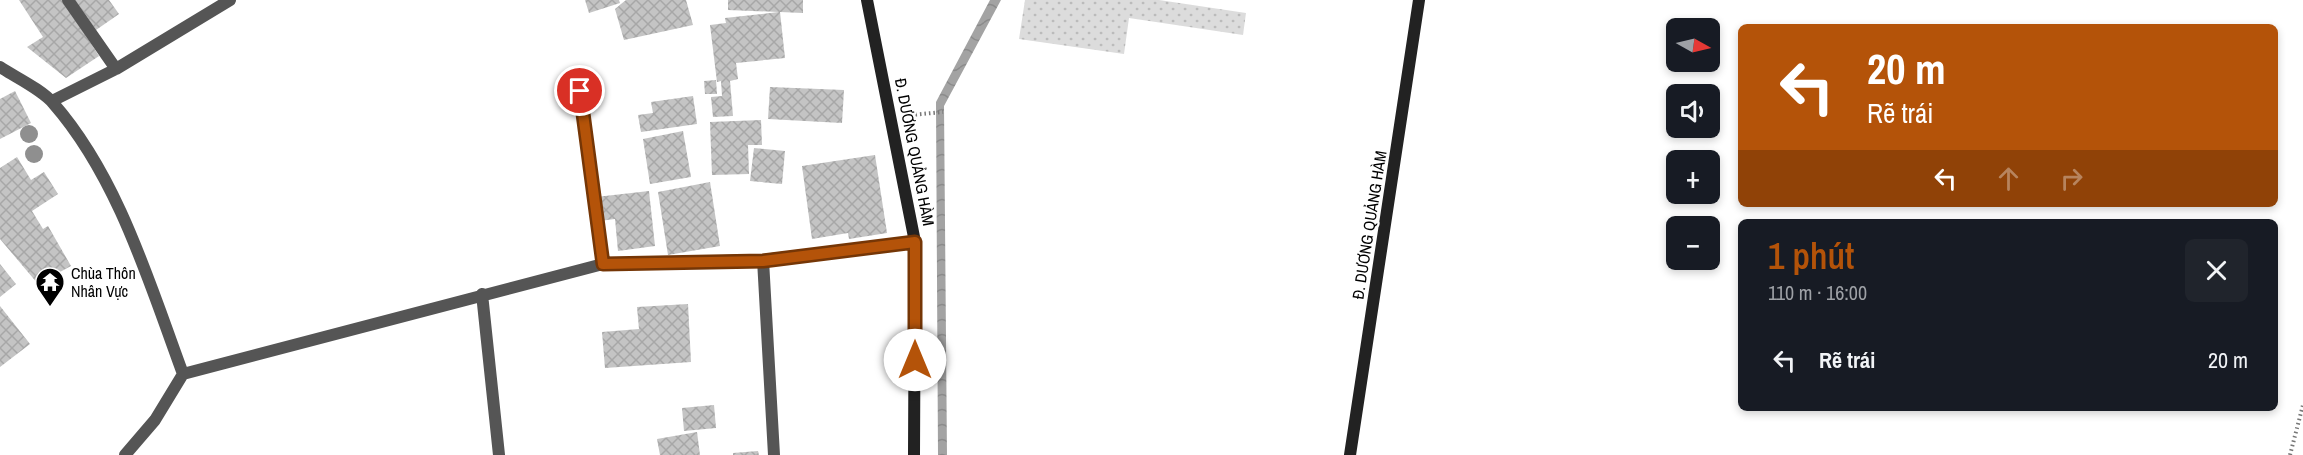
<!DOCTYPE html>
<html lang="vi">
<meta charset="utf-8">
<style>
:root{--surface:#171b24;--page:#20242c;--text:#f1f3f6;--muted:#9ea1a6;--accent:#b45309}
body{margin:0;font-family:"Archivo Narrow",sans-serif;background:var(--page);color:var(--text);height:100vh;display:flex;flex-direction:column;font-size:22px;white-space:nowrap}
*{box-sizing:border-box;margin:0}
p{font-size:20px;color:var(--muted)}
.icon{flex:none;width:33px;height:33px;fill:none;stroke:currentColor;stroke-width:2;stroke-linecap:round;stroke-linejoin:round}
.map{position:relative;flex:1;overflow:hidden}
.details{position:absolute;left:1738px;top:219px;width:540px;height:192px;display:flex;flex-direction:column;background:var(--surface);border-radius:9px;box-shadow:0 3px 9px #0003}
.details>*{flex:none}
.top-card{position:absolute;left:1738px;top:24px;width:540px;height:183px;border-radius:9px;box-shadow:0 3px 9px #0003;background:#b45309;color:#fff;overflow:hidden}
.needle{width:39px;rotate:98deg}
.tools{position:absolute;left:1666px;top:18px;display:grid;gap:12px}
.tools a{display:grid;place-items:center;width:54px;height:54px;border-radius:9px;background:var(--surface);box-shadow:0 3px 9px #0003;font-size:30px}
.pin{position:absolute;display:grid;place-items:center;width:51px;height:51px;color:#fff;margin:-26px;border:3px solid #fff;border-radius:50%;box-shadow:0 2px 6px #0007}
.me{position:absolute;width:66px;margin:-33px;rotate:0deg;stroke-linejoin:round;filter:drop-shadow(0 0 4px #0008)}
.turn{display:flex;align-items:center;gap:21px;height:126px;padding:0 30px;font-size:27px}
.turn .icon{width:78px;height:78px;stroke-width:2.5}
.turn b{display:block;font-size:42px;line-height:51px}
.lanes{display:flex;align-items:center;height:57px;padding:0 30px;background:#0003;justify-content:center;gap:30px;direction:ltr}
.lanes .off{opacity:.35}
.round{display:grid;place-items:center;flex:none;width:63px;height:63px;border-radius:9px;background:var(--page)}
.headline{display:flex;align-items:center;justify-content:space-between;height:102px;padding:0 30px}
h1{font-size:36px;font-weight:600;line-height:45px;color:var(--accent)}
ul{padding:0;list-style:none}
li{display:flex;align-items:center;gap:18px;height:78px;padding:0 30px}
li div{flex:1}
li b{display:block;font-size:22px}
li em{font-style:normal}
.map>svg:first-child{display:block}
</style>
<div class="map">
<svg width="2303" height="455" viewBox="0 0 2303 455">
<defs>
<pattern id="garden-dots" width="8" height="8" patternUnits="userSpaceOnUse" patternTransform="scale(1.5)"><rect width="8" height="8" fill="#dcdcdc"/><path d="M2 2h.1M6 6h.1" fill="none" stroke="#bbb" stroke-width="1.8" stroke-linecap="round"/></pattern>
<pattern id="water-waves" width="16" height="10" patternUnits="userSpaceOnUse" patternTransform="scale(1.5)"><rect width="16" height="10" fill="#a3a3a3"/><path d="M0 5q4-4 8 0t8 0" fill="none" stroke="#8b8b8b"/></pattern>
<pattern id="building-cross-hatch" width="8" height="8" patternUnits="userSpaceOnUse" patternTransform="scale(1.5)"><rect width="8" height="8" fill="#c4c4c4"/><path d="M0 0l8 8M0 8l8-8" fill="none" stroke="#a7a7a7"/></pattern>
</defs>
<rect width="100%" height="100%" fill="#fff"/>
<path fill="url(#garden-dots)" d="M1025,0H1159L1246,13L1243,35L1129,18L1124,54L1019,39Z"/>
<path fill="url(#water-waves)" d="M990,0H1001L944,106L947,455H938L936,102Z"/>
<path fill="url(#building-cross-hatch)" d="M19,0H63L99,56L66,78L27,47L43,37Z
M75,0H109L119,14L96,30Z
M585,0H619L620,3L589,13Z
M626,0H686L693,25L624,40L615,9Z
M728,0H803V13L780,12L785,58L736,63L738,79L730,81L733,116L713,117L711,97L722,96L721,81L717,82L710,25L726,23L725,18L779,12L728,10Z
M716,80L717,94H705L704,81Z
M770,87L844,90L842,123L768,119Z
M15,91L31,123L0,139V99Z
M693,96L697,124L641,132L638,115L653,113L651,102Z
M761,120L762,145H748L749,174L712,175L710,122Z
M683,131L691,177L650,184L643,139Z
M754,148L785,151L782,184L750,181Z
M875,155L887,233L849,239L848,233L812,239L802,166Z
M17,157L31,180L44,172L58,194L32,211L43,229L48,226L71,266L38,284L0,239V168Z
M710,182L720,246L668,255L658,192Z
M649,191L655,246L618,251L615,219L599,221L596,197Z
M0,264L16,284L0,297Z
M688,304L691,362L605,368L602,332L639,329L637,307Z
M0,306L30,344L0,367Z
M714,405L716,428L684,431L682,408Z
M697,432L700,455H660L657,439Z
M758,451L759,455H733V453Z"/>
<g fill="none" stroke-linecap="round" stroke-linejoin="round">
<path stroke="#777" stroke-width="4" stroke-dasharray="1.5 3" stroke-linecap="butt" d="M911,115L943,112
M2290,455L2303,405"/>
<path stroke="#555" stroke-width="12" d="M68,0L116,69
M0,67C15,77 41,89 53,103C118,177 149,282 183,374
M580,91L603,264
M52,101L116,69L230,0
M763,260L774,455
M482,294L499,455
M125,455L155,420L183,374L603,264L763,260L915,242"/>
<path stroke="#222" stroke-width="12" d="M867,0L915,242L914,455
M1350,455L1419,0"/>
</g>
<g fill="#8f8f8f">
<circle cx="29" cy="134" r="9"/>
<circle cx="34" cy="154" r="9"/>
</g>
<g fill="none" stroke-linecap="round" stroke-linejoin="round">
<g stroke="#753606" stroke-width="15">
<path id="route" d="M580,91L603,264L763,261L915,242V360"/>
</g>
<use href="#route" stroke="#b45309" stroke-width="10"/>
</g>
<defs>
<g id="temple-pin" transform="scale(1.5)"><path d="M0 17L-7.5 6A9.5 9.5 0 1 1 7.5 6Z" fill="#000" stroke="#fff"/><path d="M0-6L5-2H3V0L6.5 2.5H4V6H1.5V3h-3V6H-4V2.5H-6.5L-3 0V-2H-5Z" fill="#fff"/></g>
</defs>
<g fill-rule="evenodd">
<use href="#temple-pin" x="50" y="282"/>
</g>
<g text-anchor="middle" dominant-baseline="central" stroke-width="4.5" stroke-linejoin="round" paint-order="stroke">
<g font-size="16" fill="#000" stroke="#fff">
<text transform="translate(915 152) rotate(79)">Đ. DƯƠNG QUẢNG HÀM</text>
<text transform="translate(1369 225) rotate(-81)">Đ. DƯƠNG QUẢNG HÀM</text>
</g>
<g font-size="16" fill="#000" stroke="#fff" text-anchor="start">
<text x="71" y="273">Chùa Thôn<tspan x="71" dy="18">Nhân Vực</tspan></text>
</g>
</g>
</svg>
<div class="tools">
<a><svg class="needle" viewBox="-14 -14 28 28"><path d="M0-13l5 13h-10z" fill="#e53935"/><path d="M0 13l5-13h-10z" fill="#9ea1a6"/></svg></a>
<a><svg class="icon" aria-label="sound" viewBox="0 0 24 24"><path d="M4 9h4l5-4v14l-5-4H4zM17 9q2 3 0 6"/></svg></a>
<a>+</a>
<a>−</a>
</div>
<div class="pin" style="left:580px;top:91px;background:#d93025"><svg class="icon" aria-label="arrive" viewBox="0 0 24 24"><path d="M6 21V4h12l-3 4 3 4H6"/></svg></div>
<svg class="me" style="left:915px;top:360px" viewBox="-20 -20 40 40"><circle r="19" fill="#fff"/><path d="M0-13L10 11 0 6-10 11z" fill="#b45309"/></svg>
<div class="top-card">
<div class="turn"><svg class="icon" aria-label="left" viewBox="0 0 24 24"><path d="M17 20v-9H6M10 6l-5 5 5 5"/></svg><div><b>20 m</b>Rẽ trái</div></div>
<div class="lanes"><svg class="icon" aria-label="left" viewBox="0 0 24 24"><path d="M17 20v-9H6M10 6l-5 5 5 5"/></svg><svg class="icon off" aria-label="ahead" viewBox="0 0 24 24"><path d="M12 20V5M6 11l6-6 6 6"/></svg><svg class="icon off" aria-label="right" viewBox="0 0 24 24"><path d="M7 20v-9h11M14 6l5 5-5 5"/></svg></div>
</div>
<section class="details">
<div class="headline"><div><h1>1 phút</h1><p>110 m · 16:00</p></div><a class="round"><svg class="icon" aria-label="close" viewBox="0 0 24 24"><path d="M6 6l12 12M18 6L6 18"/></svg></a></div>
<ul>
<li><svg class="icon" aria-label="left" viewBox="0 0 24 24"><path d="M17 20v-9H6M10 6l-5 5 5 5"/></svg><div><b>Rẽ trái</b></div><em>20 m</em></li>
</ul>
</section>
</div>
